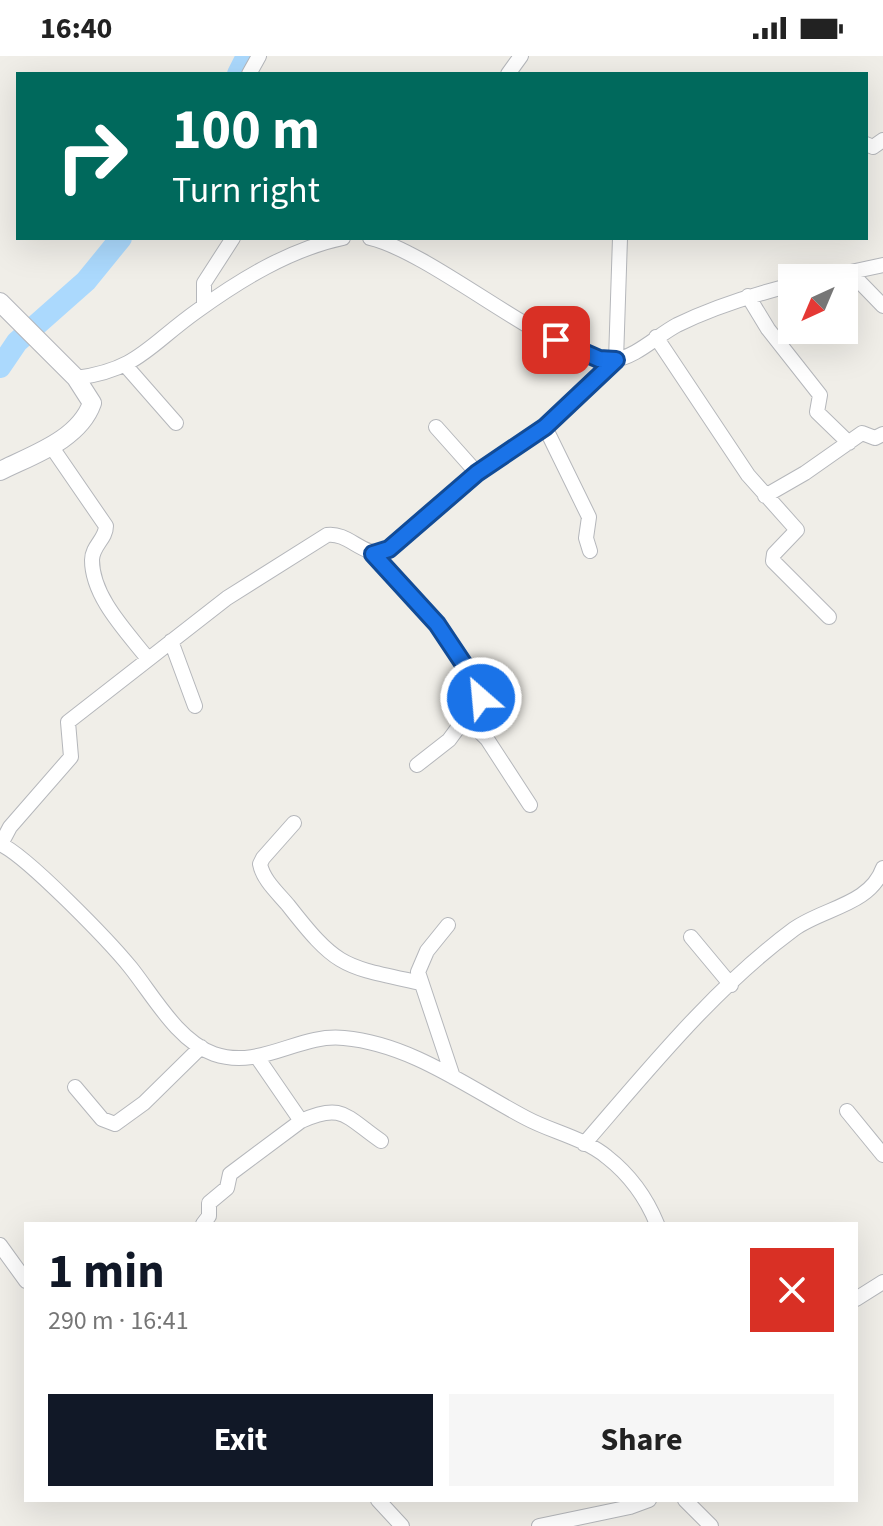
<!DOCTYPE html>
<meta charset="utf-8">
<style>
:root{--surface:#fff;--page:#f6f6f6;--text:#222;--muted:#767676;--accent:#111827}
body{margin:0;font-family:"Source Sans 3",sans-serif;background:var(--page);color:var(--text);height:100vh;display:flex;flex-direction:column;font-size:30px;white-space:nowrap}
*{box-sizing:border-box;margin:0}
p{font-size:26px;color:var(--muted)}
.icon{flex:none;width:44px;height:44px;fill:none;stroke:currentColor;stroke-width:2;stroke-linecap:round;stroke-linejoin:round}
.map{position:relative;flex:1;overflow:hidden}
.panel{position:absolute;left:24px;top:1166px;width:834px;height:280px;display:flex;flex-direction:column;background:var(--surface);border-radius:0px;box-shadow:0 8px 32px #0002}
.panel>*{flex:none}
.hud{position:absolute;left:16px;top:16px;width:852px;height:168px;border-radius:0px;box-shadow:0 8px 32px #0002;background:#00695c;color:#fff;overflow:hidden}
.needle{width:52px;rotate:224deg}
.controls{position:absolute;left:778px;top:208px;display:grid;gap:16px}
.controls a{display:grid;place-items:center;width:80px;height:80px;border-radius:0px;background:var(--surface);box-shadow:0 8px 32px #0002;font-size:40px}
.pin{position:absolute;display:grid;place-items:center;width:68px;height:68px;color:#fff;margin:-34px;border-radius:16px;box-shadow:0 4px 12px #0006}
.me{position:absolute;width:88px;margin:-44px;rotate:333deg;stroke-linejoin:round;filter:drop-shadow(0 0 6px #0008)}
.turn{display:flex;align-items:center;gap:28px;height:168px;padding:0 24px;font-size:36px}
.turn .icon{width:104px;height:104px;stroke-width:2.5}
.turn b{display:block;font-size:56px;line-height:68px}
.round{display:grid;place-items:center;flex:none;width:84px;height:84px;border-radius:0px;background:var(--page)}
.overview{display:flex;align-items:center;justify-content:space-between;height:136px;padding:0 24px}
h1{font-size:48px;font-weight:700;line-height:60px;color:var(--accent)}
.primary-button{display:flex;gap:16px;margin-top:auto;padding:16px 24px}
.primary-button a{flex:1;height:92px;border-radius:0px;background:var(--accent);color:#fff;font-size:32px;font-weight:700;line-height:92px;text-align:center}
.primary-button a+a{background:var(--page);color:var(--text)}
.status{display:flex;justify-content:space-between;align-items:center;height:56px;padding:0 40px;background:var(--surface);direction:ltr}
.status svg{height:22px;fill:currentColor}
.map>svg:first-child{display:block}
</style>
<div class="status"><b>16:40</b><svg viewBox="0 0 49 12"><path d="M0 12V9h3v3zM5 12V6h3v6zM10 12V3h3v9zM15 12V0h3v12zM26 1h20v11H26zM47 4h2v5h-2z"/></svg></div>
<div class="map">
<svg width="883" height="1470" viewBox="0 0 883 1470">
<rect width="100%" height="100%" fill="#f0eee8"/>
<g fill="none" stroke-linecap="round" stroke-linejoin="round">
<path stroke="#abd9fd" stroke-width="22" d="M238,18L247,0
M0,311L17,286L86,225L121,182"/>
<g stroke="#b5b7bb" stroke-width="16">
<path id="minor" d="M249,18L259,0
M508,18L521,0
M866,88L873,91L883,84
M370,182C435,197 562,309 613,304C635,302 658,279 677,269C714,251 752,239 792,229
M851,217L883,250
M823,222L883,209
M748,240L768,273L820,339L817,356L849,387
M204,250V227L233,182
M656,281L748,419L797,474L774,498L773,505L829,561
M126,310L176,367
M76,322C138,314 149,289 197,255C240,224 290,193 343,182
M436,371L477,417
M545,371L589,461L586,482L590,495
M51,390L106,470C106,483 92,490 92,504C92,541 127,576 148,603
M765,440L805,417L862,377L875,382L883,378
M373,498L437,568L482,639L449,684L417,709
M171,585L195,650
M464,660L487,683L530,749
M294,767L263,802L260,808C263,824 278,837 288,849C338,913 343,910 421,927
M0,788C26,799 110,886 131,912C154,941 178,985 214,998C261,1014 299,977 344,982C411,988 469,1032 526,1062C552,1076 584,1082 607,1101C630,1119 646,1141 657,1168
M1,788L10,771L71,701L68,666L227,542L327,479C349,476 362,501 385,496L477,417L545,371L616,304L620,182
M448,869L427,895L418,916L453,1021
M691,881L731,929
M75,1031L102,1063L115,1068L144,1047L201,991
M847,1055L883,1099
M301,1065C343,1046 346,1061 381,1085
M584,1088C649,1013 714,932 794,873C823,852 870,849 883,812
M203,1168L209,1160V1147L227,1132L230,1118L301,1065L257,1001
M0,1189L26,1225
M856,1243L883,1226
M378,1444L402,1470
M685,1444L711,1470
M539,1470L630,1451L649,1444"/>
</g>
<g stroke="#b4b6bb" stroke-width="20">
<path id="secondary" d="M0,246L76,322L92,347C79,384 32,399 0,415"/>
</g>
<use href="#minor" stroke="#fff" stroke-width="14"/>
<use href="#secondary" stroke="#fff" stroke-width="18"/>
</g>
<g fill="none" stroke-linecap="round" stroke-linejoin="round">
<g stroke="#114b97" stroke-width="20">
<path id="route" d="M481,642V634L437,568L373,498L389,493L477,417L545,371L616,304L599,303L556,284"/>
</g>
<use href="#route" stroke="#1a73e8" stroke-width="14"/>
</g>
</svg>
<div class="controls">
<a><svg class="needle" viewBox="-14 -14 28 28"><path d="M0-13l5 13h-10z" fill="#e53935"/><path d="M0 13l5-13h-10z" fill="#767676"/></svg></a>
</div>
<div class="pin" style="left:556px;top:284px;background:#d93025"><svg class="icon" aria-label="arrive" viewBox="0 0 24 24"><path d="M6 21V4h12l-3 4 3 4H6"/></svg></div>
<svg class="me" style="left:481px;top:642px" viewBox="-20 -20 40 40"><circle r="17" fill="#1a73e8" stroke="#fff" stroke-width="3"/><path d="M0-11L8 9 0 5-8 9z" fill="#fff"/></svg>
<div class="hud">
<div class="turn"><svg class="icon" aria-label="right" viewBox="0 0 24 24"><path d="M7 20v-9h11M14 6l5 5-5 5"/></svg><div><b>100 m</b>Turn right</div></div>
</div>
<section class="panel">
<div class="overview"><div><h1>1 min</h1><p>290 m · 16:41</p></div><a class="round" style="background:#d93025;color:#fff"><svg class="icon" aria-label="close" viewBox="0 0 24 24"><path d="M6 6l12 12M18 6L6 18"/></svg></a></div>
<div class="primary-button"><a>Exit</a><a>Share</a></div>
</section>
</div>
